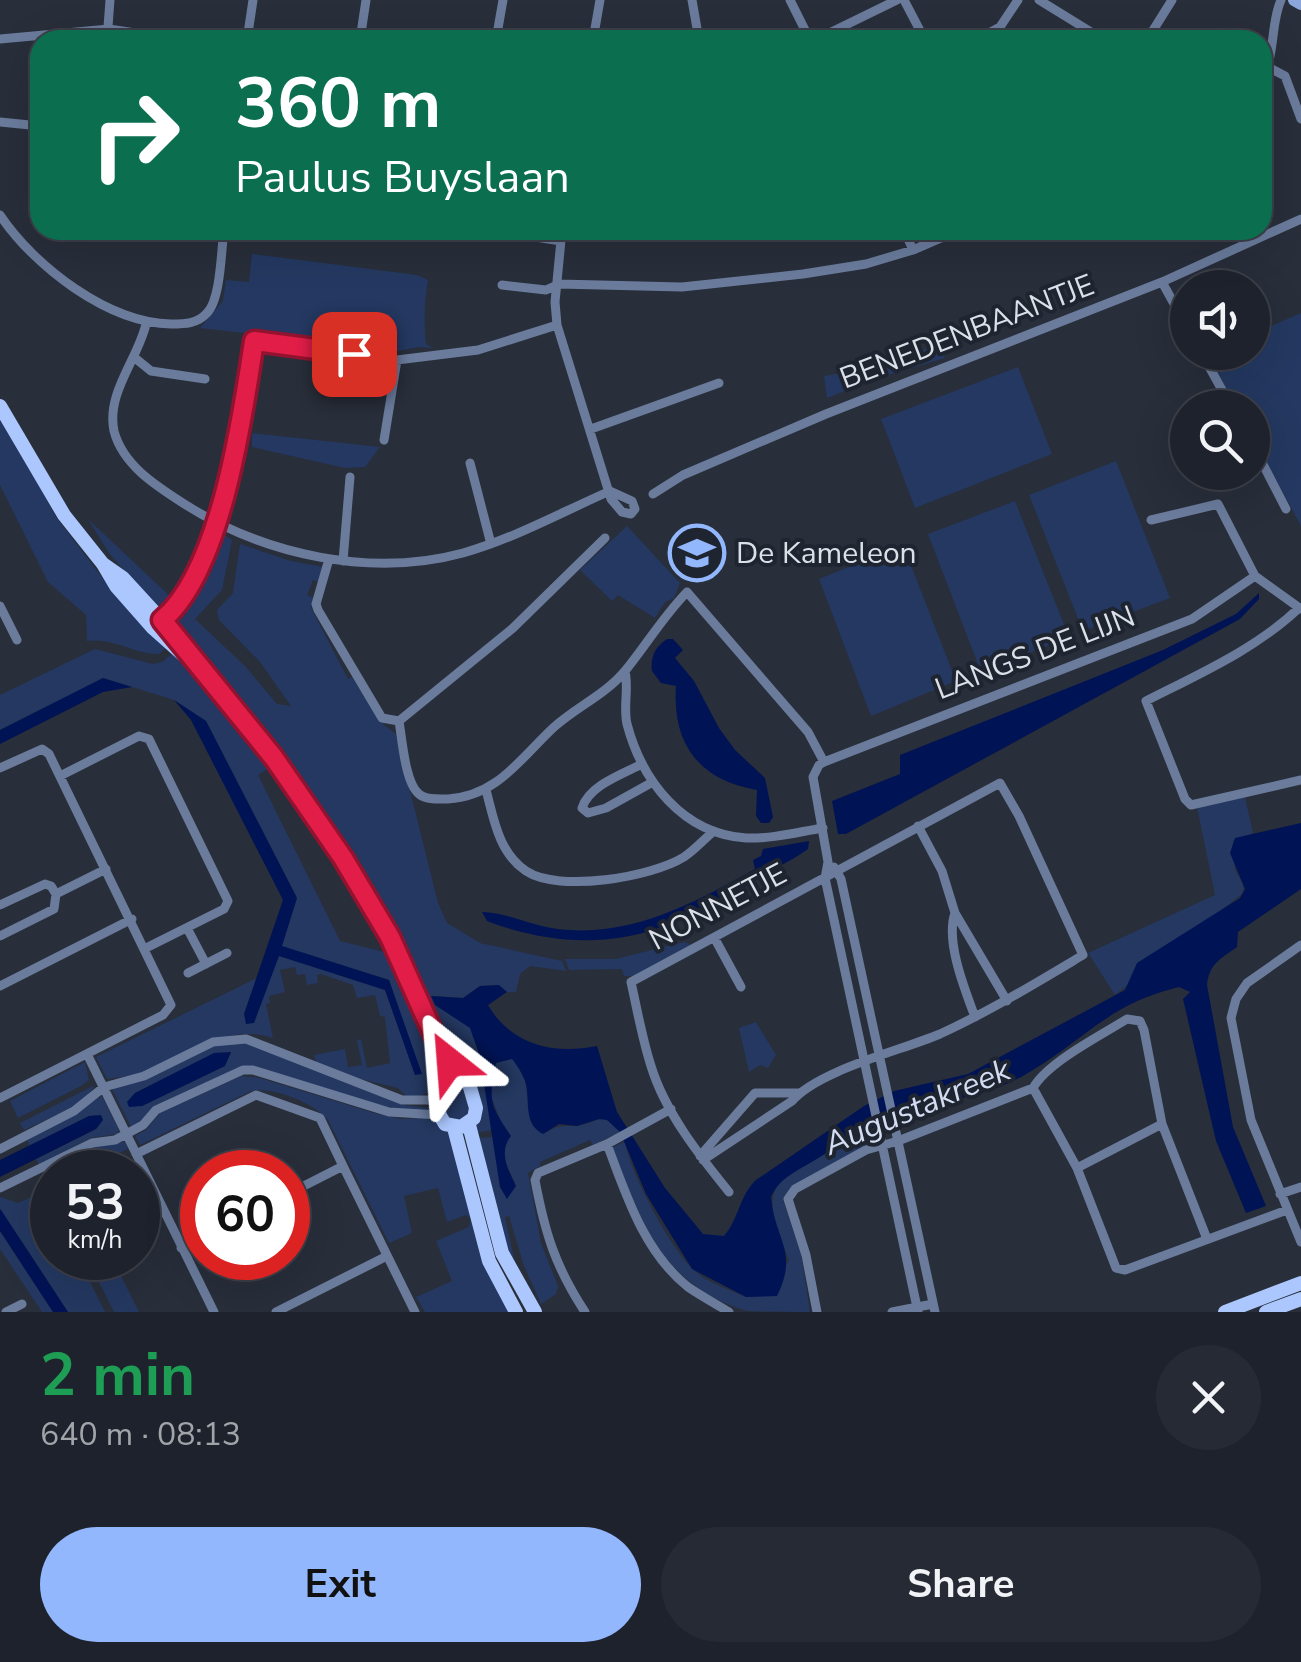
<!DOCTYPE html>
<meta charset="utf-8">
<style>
:root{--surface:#1e222c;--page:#262a34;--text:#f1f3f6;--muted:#a1a4a9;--line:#3c3f48;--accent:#93b7fd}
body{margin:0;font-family:"Nunito Sans",sans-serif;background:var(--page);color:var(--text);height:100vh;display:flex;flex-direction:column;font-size:38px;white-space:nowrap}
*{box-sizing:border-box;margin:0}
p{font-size:32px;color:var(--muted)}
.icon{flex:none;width:55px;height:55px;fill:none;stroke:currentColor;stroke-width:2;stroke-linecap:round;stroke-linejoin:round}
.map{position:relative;height:1312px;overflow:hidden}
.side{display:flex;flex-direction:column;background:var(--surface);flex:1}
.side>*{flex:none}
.guide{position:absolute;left:30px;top:30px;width:1242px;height:210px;border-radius:30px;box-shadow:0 10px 40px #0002,0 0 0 2px var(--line);background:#0b6e4f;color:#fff;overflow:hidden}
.tools{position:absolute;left:1170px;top:270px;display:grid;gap:20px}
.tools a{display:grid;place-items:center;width:100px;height:100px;border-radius:50%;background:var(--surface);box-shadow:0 10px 40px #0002,0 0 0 2px var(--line);font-size:50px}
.speed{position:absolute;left:30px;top:1150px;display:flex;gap:20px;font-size:50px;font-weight:700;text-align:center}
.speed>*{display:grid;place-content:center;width:130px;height:130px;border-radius:50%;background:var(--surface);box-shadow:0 10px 40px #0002,0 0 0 2px var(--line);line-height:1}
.speed small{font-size:25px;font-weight:400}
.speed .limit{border:15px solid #d22;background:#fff;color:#111}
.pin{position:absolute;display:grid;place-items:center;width:85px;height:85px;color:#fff;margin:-42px;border-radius:20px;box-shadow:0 5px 15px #0006}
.me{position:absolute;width:110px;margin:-55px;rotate:332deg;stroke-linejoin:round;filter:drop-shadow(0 0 8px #0008)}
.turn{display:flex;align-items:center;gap:35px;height:210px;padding:0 40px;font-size:45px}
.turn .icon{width:130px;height:130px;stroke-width:2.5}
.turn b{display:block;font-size:70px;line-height:85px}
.round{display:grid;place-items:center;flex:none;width:105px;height:105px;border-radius:52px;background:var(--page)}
.headline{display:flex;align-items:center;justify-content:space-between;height:170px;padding:0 40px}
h1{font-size:60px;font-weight:700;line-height:75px;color:#1e9e55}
.primary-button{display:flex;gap:20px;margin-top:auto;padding:20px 40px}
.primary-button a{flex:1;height:115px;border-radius:60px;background:var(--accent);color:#111;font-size:40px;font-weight:700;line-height:115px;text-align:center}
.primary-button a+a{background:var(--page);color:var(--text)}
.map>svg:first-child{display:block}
</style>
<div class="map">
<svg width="1301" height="1312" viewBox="0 0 1301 1312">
<rect width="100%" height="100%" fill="#282e3a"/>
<path fill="#243861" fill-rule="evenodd" d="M252,254L417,275L428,280C424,302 424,324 426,344L433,348L419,347L392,352L390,349L388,352L386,349L371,347L200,328L223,301L226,280L249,282Z
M1301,313V526L1253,437L1252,408L1237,407L1208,355L1252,352L1253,334Z
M940,345L945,358L877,378L875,364Z
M1018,367L1052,454L915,508L881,419Z
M871,368L873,380L827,398L824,376Z
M0,412L56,517L101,576L167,647L159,654C133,654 113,637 87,641L86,615L48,582L0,485Z
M252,433L380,447L365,467L345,468L252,447Z
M1116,461L1170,598L1083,631L1029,495Z
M1015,501L1069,637L981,672L928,534Z
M88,519L175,601L170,608L157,609L109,553Z
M627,526L680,583L674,598L665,602L655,618L618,595L612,601L580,570Z
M225,535L232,540L222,590L195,619L245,666L277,704L291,706L260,662L219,620L217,610L233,593L240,544L291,561L323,567L319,582L313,580L307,595L314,598L311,608L348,679L352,677L384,725L396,734L438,903L447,923L480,943L562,961L566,971L530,966L520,974L516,992H507L498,985L480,986L463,998L432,996L435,1005L470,1027L483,1065L488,1067L493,1130L475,1133L460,1073L435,1007L430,1008C387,906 326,812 258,725C232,691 199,661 174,625V617L190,595L217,539Z
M903,545L956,681L871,716L819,579Z
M95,649L153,664L162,662L173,653L222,706L268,769L258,775L340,941L392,954L419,1011L415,1014L438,1070L437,1078L427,1093L417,1098L406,1096L398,1088L360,1079L317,1064L314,1055L345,1049L348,1067L362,1065L357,1040L361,1039L367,1068L390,1063L385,1017L380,1016L375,995L357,998L353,985L321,974L317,975L318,983L307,985L305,974L297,975L295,967L280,970L285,992L269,996L270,1003L266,1004L273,1038C226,1023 189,1054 146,1071C135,1076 120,1077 107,1079L96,1057L257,978L244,1014L278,955L385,990L415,1075L389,980L281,946L297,898L206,721L174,700L103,678L0,730V695Z
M1245,797L1253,833L1233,841L1235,870L1243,884V893L1115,995L1088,953L1215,895L1197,807Z
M684,942L692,945L635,976H624L622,969L569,970L565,959H616Z
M756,1022L776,1055L768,1068L760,1065L749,1072L739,1028Z
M244,1042L404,1105L430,1108V1111H402L241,1067L157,1105L132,1129L112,1089L114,1087L146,1079L214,1045ZM231,1053L224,1066L142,1106L127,1102L135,1093L214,1054Z
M506,1058H512C517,1065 522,1073 525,1081C531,1099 523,1124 543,1134C559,1126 555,1126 574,1126C596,1126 601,1107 620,1132L593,1145L590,1140L540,1162V1166L528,1173L541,1243L558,1286L556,1294L541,1304L524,1266L509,1216L505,1217L514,1258L510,1260L477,1138L494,1137L499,1177L516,1186L504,1159L503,1127L491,1096L489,1084L496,1063Z
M85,1062L89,1080L81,1086L18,1118L10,1101Z
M241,1076L260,1078L374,1113L401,1119L424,1118L437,1122L451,1135L511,1312H425L416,1297L452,1281L436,1241L469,1227L471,1219L466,1215L447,1222L438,1188L404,1196L412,1233L389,1243L328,1120C312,1102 274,1087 251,1091L140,1145L135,1136L146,1130L160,1113Z
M452,1084L463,1087L471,1110L461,1122L447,1118L440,1093Z
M95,1085C83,1107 47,1119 24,1130L20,1123Z
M102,1096L119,1130L117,1134L91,1138L39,1165L36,1159L96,1129L103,1120L100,1115L89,1116L30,1146L26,1139Z
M867,1128L865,1132L869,1143L790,1190L783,1200L801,1254L810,1312C790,1312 765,1312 747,1311C664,1287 639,1221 612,1148L625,1141C629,1171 669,1245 691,1267C704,1282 728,1289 746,1297L789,1261C780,1235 761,1202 782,1179Z
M125,1142L128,1149L77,1172H52V1187L44,1170L92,1147Z
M46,1190L52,1205V1258H78L105,1312H68L0,1209V1197L18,1203Z
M0,1231L53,1312H42L0,1249Z
M87,1258H112L139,1312H114Z"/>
<path fill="#001355" d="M1259,593V599L1240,619L846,834H838L832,801L900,774V755L1163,650L1236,614Z
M667,639H673L683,650L675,658L694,681L719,728L735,750L765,778L773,817L769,823H761L756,816L757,790C699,780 672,744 676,686L661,683L652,671C650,657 656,646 667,639Z
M103,678L132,687L103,692L0,744V730Z
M174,700L206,721L297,898L282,946L389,980L422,1074L415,1075L385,990L279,956L254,1023L246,1024L244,1014L283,900L191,720Z
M1301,823V889L1238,932L1237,947C1220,959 1209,964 1207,985L1233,1127L1266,1206L1246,1213L1216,1141L1183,999L1190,992L1179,987C1108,1004 1086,1039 1028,1073C990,1096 945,1100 905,1114C870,1127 841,1144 810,1163C793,1173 779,1179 771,1197C775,1241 799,1251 777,1296L746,1297L692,1269L646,1194L620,1132L607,1120L599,1119L577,1126L559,1124L543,1134C522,1123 531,1100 525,1081C522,1073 517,1065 512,1059L496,1063C488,1101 490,1105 511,1136C498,1153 508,1169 516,1186L507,1199L500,1187L484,1084L488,1067L483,1065L470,1028L435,1005L431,996L463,998L480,986L499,985L507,992L488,1005C511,1045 554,1055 597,1046L617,1112L665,1188L703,1234L724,1236C739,1219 739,1196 756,1180L864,1106L894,1091L968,1074L1125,990L1137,963L1240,898L1245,889L1230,853L1235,838Z
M809,841L808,849L796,857C753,881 705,913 659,928C603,948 541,942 487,921L482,912C508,913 532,926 558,929C631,938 694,903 755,869L753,860L761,856L763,849Z
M231,1052L225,1066L142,1106L129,1107L127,1102L135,1093L214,1053Z
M101,1115L103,1120L96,1129L0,1177V1160L89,1116Z
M0,1209L3,1213L68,1312H53L0,1231Z"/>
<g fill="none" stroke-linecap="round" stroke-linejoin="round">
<path stroke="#6a7b9c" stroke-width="9" d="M692,0L699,40
M790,0L810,40
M904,0L925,40
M1039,0L1104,40
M0,39L109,29L181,40
M107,40L110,0
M247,40L253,0
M360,40L366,0
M496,40L503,0
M593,40L600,0
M815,40L897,0
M976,40L1000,27L1018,0
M1147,40L1172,0
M1268,67L1285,76L1301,119
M1262,78C1276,54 1270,25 1281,0
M0,122L40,126
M0,215C34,266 108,323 171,324C185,324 197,324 207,313C221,299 221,250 224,230
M491,230L561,241
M562,230L555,302L557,325L611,499L622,512L631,514L635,509L632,501L610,491
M643,230H699
M904,230L913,250
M1162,282L1188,329
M559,284L682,287L803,274L866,264L913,250L959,230
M502,285L546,290L559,284
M146,324C138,359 106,393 114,431C123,466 158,487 186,505C265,555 371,578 463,553C513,539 562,512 610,491
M1201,352L1232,408
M135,358L151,371L205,379
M591,429L719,383
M384,440L397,360
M1252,443L1286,509
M470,463L491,544
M653,494L683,475L826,414L1162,282L1301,219
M1151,520L1218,504L1255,576
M329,559L316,604L318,610L382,718L399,721
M343,561L350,477
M0,606L17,640
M1299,608C1256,649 1199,674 1146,701L1185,799L1191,805L1301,780
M159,623C223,568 242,423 254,341L397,360L478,350L557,325
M625,671C629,688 623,707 627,724C642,781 683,834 746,838C772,839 798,832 823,828
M399,721C402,738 405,783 419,794C426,800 438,799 448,799C497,796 520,759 553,728C576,707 605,695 625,671C647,644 662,618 687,592L808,732L824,762
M399,721L513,628L605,538
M640,765C620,775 589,786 582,808L588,813L606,808L651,783
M0,768L42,749L49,754L171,1005L163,1015L0,1098
M60,776L139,736L149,739L228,901L224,909L146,948
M486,790C494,820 499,853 526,871C559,893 652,877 684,857C695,850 704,839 714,831
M918,826L942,871L955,913L1007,1001
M834,867L841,879L935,1312
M0,905L45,884L51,886L56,894
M955,913C945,941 965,990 975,1017
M187,928L206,964
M0,936L54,909L56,894L106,869
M715,939L741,987
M1301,945L1247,983L1236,999L1231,1018L1251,1120L1301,1242
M188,973L227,953
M0,986L132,919
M87,1054L214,1312
M1033,1088C1048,1062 1100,1036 1127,1019L1140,1021L1144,1030L1162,1124L1207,1239
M607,1144C626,1195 644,1252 688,1287C701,1296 716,1304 729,1312
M0,1149L74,1111L104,1087L144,1076L213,1042L246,1039L402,1100H435
M136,1154L256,1095L320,1118L343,1166
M700,1156L755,1093H799
M703,1160L792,1101C819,1070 900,1051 940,1034C990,1011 1036,983 1083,955L1019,816L1000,783L631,982C637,1009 642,1038 651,1066C665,1112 699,1155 729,1192
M1077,1168L1162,1124
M0,1188L92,1143L115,1140L143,1125L156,1110L243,1070H253L389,1112L439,1115
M288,1194L343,1166L415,1312
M1280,1194L1301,1187
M181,1248L202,1237
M6,1312L22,1304
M276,1312L387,1256
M585,1312C555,1266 545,1233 535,1180L538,1173L607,1144L671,1109
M817,1312L806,1255L788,1199L795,1189L866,1150L898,1141L1033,1088L1077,1168L1116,1268L1125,1270L1287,1210
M892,1312L933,1304
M918,1312L825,878L828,862L813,777L819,765L824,762L1192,619L1255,576L1301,609"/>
<path stroke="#8ba6da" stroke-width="12" d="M1294,0L1301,4"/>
<path stroke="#abc7fe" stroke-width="14" d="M0,406L64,515L103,564L116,586L153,628L189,660
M103,564L123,578L189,650L304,801L343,858L389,937L457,1077
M457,1077L469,1084L476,1108L474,1118L461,1127L445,1124C432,1105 430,1081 457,1077Z
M469,1125L502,1253L535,1312
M454,1128L489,1261L516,1312
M1225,1312L1301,1283
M1266,1312L1301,1299"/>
</g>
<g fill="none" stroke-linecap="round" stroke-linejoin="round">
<g stroke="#92132f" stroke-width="25">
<path id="route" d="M354,354L254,341C243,414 221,572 162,620L274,758L343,858L390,937L437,1042L450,1062"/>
</g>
<use href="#route" stroke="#e11d48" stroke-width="18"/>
</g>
<defs>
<g id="school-ring" transform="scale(2.875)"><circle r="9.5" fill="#1f2530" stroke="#93b7fd" stroke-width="1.5"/><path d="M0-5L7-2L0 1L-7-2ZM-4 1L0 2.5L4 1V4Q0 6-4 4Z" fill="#93b7fd"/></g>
</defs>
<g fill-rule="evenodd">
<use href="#school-ring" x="697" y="553"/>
</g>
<g text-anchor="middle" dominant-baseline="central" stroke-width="8" stroke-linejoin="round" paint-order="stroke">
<g font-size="30" fill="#dbdfe7" stroke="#1f2530">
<text transform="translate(967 332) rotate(-21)">BENEDENBAANTJE</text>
<text transform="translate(1035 653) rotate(-21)">LANGS DE LIJN</text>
<text transform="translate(718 907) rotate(-28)">NONNETJE</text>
</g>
<g font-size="30" fill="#dbdfe7" stroke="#1f2530" text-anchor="start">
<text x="736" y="553">De Kameleon</text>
</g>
<g font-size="32" font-style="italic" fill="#d3ddf2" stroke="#1f2530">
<text transform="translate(917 1107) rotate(-23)">Augustakreek</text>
</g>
</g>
</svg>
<div class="tools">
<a><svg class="icon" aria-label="sound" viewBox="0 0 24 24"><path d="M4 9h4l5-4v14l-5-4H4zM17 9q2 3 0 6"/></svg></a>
<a><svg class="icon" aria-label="search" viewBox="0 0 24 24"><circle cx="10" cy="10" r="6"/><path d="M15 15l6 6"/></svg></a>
</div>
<div class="speed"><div>53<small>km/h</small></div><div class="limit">60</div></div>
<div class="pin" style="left:354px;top:354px;background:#d93025"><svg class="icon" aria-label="arrive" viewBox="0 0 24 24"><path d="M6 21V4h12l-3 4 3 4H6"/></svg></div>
<svg class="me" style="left:450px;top:1062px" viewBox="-20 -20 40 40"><path d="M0-17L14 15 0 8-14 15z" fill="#e11d48" stroke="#fff" stroke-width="4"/></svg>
<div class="guide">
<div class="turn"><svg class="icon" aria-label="right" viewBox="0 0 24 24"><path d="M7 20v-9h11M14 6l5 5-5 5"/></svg><div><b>360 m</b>Paulus Buyslaan</div></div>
</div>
</div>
<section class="side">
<div class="headline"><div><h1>2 min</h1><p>640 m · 08:13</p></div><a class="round"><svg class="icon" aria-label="close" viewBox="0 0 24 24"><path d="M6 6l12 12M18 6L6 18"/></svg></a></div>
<div class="primary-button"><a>Exit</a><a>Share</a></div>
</section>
